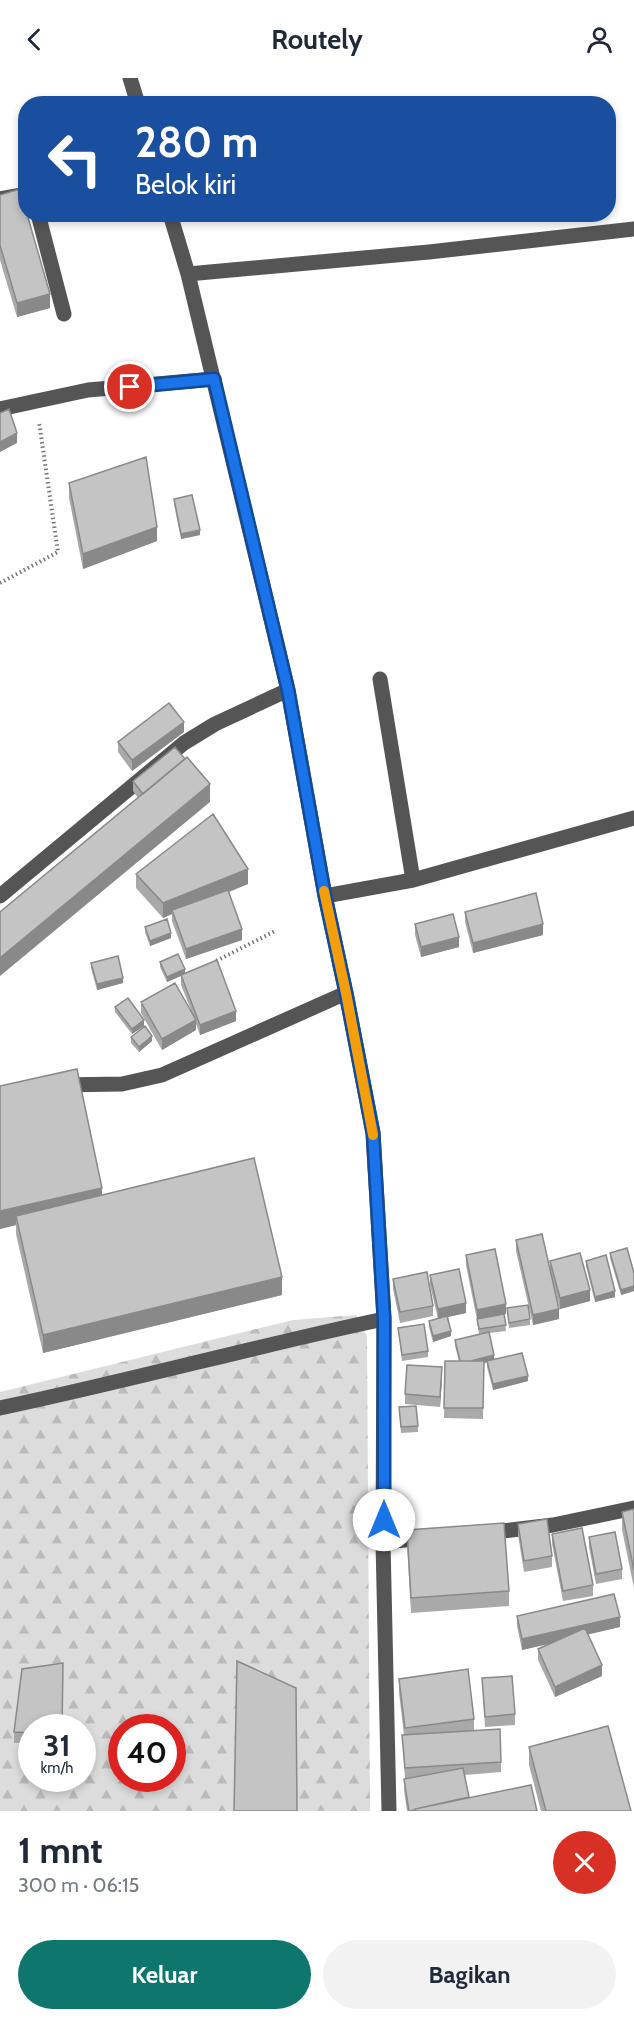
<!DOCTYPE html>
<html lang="id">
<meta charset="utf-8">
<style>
:root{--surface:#fff;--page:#f2f2f3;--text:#1f2937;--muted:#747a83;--accent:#0f766e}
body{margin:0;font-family:Cabin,sans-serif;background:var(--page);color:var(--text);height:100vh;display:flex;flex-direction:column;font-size:22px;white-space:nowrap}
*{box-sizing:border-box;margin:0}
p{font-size:20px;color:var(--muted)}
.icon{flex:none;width:33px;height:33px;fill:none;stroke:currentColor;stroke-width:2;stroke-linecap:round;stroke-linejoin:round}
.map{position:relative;height:1733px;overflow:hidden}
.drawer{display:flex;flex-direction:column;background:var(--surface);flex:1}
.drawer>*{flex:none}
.guide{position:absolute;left:18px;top:18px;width:598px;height:126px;border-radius:24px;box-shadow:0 3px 9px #0003;background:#1a4fa0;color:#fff;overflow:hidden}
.speed{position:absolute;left:18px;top:1636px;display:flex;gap:12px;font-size:30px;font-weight:700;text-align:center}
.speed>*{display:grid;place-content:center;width:78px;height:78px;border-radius:50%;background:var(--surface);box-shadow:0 3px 9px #0003;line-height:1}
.speed small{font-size:15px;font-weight:400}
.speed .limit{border:9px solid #d22;background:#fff;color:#111}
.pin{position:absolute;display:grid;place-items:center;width:51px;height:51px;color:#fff;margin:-26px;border:3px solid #fff;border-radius:50%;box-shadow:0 2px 6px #0007}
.me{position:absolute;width:66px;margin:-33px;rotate:0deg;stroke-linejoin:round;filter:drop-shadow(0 0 4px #0008)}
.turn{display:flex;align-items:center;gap:21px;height:126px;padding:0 18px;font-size:27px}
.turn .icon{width:78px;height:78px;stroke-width:2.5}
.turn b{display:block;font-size:42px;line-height:51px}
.round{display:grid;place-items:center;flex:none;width:63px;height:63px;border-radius:32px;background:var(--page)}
.summary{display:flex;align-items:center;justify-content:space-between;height:102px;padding:0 18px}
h1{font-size:36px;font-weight:700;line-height:45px}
.cta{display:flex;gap:12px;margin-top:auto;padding:12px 18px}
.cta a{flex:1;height:69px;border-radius:36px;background:var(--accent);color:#fff;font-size:24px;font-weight:700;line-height:69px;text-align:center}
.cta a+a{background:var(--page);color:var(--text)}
header{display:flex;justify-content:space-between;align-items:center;height:78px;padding:0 18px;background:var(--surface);font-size:27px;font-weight:700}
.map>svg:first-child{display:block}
</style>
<header><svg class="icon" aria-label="back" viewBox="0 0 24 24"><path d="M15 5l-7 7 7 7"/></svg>Routely<svg class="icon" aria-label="person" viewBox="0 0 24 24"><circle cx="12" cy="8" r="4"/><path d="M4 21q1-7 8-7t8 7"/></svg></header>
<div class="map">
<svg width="634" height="1733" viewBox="0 0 634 1733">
<defs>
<pattern id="forest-firs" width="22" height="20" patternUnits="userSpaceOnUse" patternTransform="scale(1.5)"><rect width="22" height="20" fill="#dcdcdc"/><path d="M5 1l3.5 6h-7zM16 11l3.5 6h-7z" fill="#bbb"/></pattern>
</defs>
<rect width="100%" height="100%" fill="#fff"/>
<path fill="url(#forest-firs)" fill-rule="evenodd" d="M356,1237L367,1258L370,1733H0V1314L293,1242ZM32,1650H82V1701H32ZM122,1650H172V1701H122Z"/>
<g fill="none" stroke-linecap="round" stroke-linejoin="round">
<path stroke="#777" stroke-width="4" stroke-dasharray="1.5 3" stroke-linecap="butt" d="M0,505L58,474L39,344
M217,887L216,883L275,853"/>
<path stroke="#555" stroke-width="15" d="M130,0L138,26
M0,121L26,116
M38,136L64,236
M170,136L188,196L288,612L325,818L346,915L373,1055L384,1241L383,1464L389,1733
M188,196L429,174L634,151
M0,331L88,312L214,301
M380,601L413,802
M0,818L184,665L215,646L288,612
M325,818L413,802L634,740
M59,1007L122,1006L162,997L346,915
M0,1330C129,1303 256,1268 384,1241
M486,1455L553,1447L634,1430
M383,1464L426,1460"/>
</g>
<path fill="#a9a9a9" d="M0,117L50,230L17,239L0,182Z
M69,405L157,463L83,491L69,420Z
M174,421L200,457L181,461L174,426Z
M184,654L132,693L118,674V664Z
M133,703L210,724L138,720L133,713Z
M136,796L248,806L229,814L242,862L186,881L172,843V836L163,840L136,810Z
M465,834L543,857L473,875L465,844Z
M415,846L459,869L421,879L415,857Z
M145,849L171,860L150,868L145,854Z
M160,884L185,895L236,943L200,957L196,946V952L162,972L141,935V924L191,932L181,907V898L167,904L160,889Z
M91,885L123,905L97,912L91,890Z
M115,929L144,948L132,956L115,934Z
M131,959L152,963L139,974L131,965Z
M0,1008L102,1117L282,1217L43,1275L16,1156V1147L0,1151Z
M516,1162L550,1190V1183L590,1223L560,1231L555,1211L559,1241L533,1247L516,1173Z
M610,1175L634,1195V1213L621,1217L610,1180Z
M466,1177L506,1236H504L506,1253L489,1255L494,1282L528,1303L493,1312L487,1289V1284L484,1285L483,1341L444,1340L445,1283H459L455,1268V1262L479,1256L477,1242L466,1187Z
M586,1183L615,1219L595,1224L586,1188Z
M430,1197L466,1235L448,1239L451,1258L433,1264L429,1249V1243L438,1241L430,1207Z
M393,1201L433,1228V1238L400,1245L393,1211Z
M507,1230L530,1241V1247L509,1250Z
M398,1250L428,1273V1279L402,1283Z
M442,1300L440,1329L405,1326V1316Z
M399,1329L418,1348V1354L401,1355Z
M634,1431V1510L622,1452V1434Z
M518,1446L552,1478V1489L524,1494L518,1457Z
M407,1452L509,1513V1528L411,1535L407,1467Z
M552,1456L593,1507V1518L563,1523L552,1466Z
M589,1459L622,1491V1501L596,1506L589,1469Z
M517,1538L620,1549L588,1556L602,1598L555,1619L538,1582V1571L553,1565L522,1572L517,1548Z
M482,1600L515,1636V1647L485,1649Z
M399,1601L474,1641V1653L501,1684V1694L465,1697L469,1719L537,1733H407L404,1712L405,1701L402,1657H404L399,1615Z
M32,1650V1665H14V1654Z
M529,1669L631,1733H541L529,1687Z"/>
<path fill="#898989" d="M50,216V230L17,239V225Z
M17,355V365L0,374V364Z
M157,449V463L83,491V476Z
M200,452V457L181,461V456Z
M184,644V654L132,693V682Z
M210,706V724L0,898V880Z
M248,791V806L173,836L172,832V836L163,840V825Z
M543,846V857L473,875V865Z
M242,851V862L186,881V871Z
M171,855V860L150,868V863Z
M459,859V869L421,879V869Z
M185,891V896L167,904V899Z
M123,900V905L97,912V906Z
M236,933V943L200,957V947Z
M144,942V948L132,956V951Z
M196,942V952L162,972V961Z
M152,958V963L139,974V969Z
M102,1110V1128L16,1138V1147L0,1151V1133Z
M282,1199V1217L43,1275V1257Z
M634,1208V1213L621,1217V1212Z
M590,1212V1223L560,1231V1220Z
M615,1213V1219L595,1224V1219Z
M466,1225V1235L438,1241V1231Z
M506,1226V1236L477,1242V1232Z
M559,1231V1241L533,1247V1237Z
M451,1253V1258L433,1264V1258Z
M494,1277V1283L484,1285L483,1341L484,1285L461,1286Z
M442,1289V1300L440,1329V1319Z
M528,1298V1303L493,1312V1306Z
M620,1539V1549L522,1572V1561Z
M602,1587V1598L555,1619V1609Z"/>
<path fill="#c4c4c4" stroke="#898989" stroke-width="1.5" d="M20,111L26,131V136H27L50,216L17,225L0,167V117Z
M9,331L17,355L0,364V335Z
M146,379L157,449L83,476L69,405Z
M192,417L200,452L181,456L174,421Z
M169,625L184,644L132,682L118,664Z
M175,669L185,681L143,716L133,703Z
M187,679L210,706L0,880V834Z
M213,736L248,791L163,825L136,796Z
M228,812L242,851L186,871L172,832Z
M536,815L543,846L473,865L465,834Z
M453,836L459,859L421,869L415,846Z
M167,841L171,855L150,863L145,849Z
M178,876L185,891L167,899L160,884Z
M118,878L123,900L97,906L91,885Z
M217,882L236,933L200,947L181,897Z
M175,905L196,942L162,961L141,924Z
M128,920L144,942L132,951L115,929Z
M145,948L152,958L139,969L131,959Z
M77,991L102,1110L0,1133V1008Z
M254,1080L282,1199L43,1257L16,1138Z
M542,1156L559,1231L533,1237L516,1162Z
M627,1170L634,1195V1208L621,1212L610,1175Z
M495,1171L506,1226L477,1232L466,1177Z
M580,1175L590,1212L560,1220L550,1183Z
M606,1177L615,1213L595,1219L586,1183Z
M459,1191L466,1225L438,1231L430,1197Z
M427,1194L433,1228L400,1234L393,1201Z
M528,1227L530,1241L509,1245L507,1230Z
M504,1236L506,1247L479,1251L477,1241Z
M447,1238L451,1253L433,1258L429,1243Z
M424,1246L428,1273L402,1277L398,1250Z
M489,1254L494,1277L471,1283H460L455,1262Z
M522,1275L528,1298L493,1306L487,1283Z
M445,1283H484L483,1330H444Z
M407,1287L442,1289L440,1319L405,1316Z
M416,1328L418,1348L401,1349L399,1329Z
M634,1431V1492L622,1434Z
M547,1441L552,1478L524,1483L518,1446Z
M504,1445L509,1513L411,1520L407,1452Z
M582,1450L593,1507L563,1513L552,1456Z
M615,1454L622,1491L596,1496L589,1459Z
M614,1516L620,1539L522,1561L517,1538Z
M585,1550L602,1587L555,1609L538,1571Z
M237,1583L296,1610L297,1733H234Z
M63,1585L62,1650H32V1655L14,1654L22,1591Z
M468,1591L474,1641L405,1650L399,1601Z
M512,1598L515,1636L485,1639L482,1600Z
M608,1648L631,1733H546L529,1669Z
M500,1651L501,1684L405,1690L402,1657Z
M463,1690L469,1719L415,1731V1732L409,1733L404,1701Z
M531,1707L537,1733H415V1731Z"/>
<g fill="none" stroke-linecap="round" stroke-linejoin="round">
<g stroke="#114b97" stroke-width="15">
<path id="route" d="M130,309L214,301L288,612L325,818L346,915L373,1055L384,1240V1442"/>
</g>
<use href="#route" stroke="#1a73e8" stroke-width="10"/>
<path stroke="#f59e0b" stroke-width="10" d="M324,813L346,915L373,1057"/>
</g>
</svg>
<div class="speed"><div>31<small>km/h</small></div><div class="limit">40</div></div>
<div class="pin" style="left:130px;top:309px;background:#d93025"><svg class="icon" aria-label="arrive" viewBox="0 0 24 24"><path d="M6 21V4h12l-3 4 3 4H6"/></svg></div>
<svg class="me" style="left:384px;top:1442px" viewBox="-20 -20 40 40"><circle r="19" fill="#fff"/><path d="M0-13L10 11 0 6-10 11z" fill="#1a73e8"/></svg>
<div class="guide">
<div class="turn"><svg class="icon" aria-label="left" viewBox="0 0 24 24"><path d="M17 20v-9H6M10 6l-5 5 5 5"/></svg><div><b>280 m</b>Belok kiri</div></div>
</div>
</div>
<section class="drawer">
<div class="summary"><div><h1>1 mnt</h1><p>300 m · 06:15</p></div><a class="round" style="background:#d93025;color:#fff"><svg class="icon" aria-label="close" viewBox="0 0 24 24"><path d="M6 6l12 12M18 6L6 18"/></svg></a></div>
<div class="cta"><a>Keluar</a><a>Bagikan</a></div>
</section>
